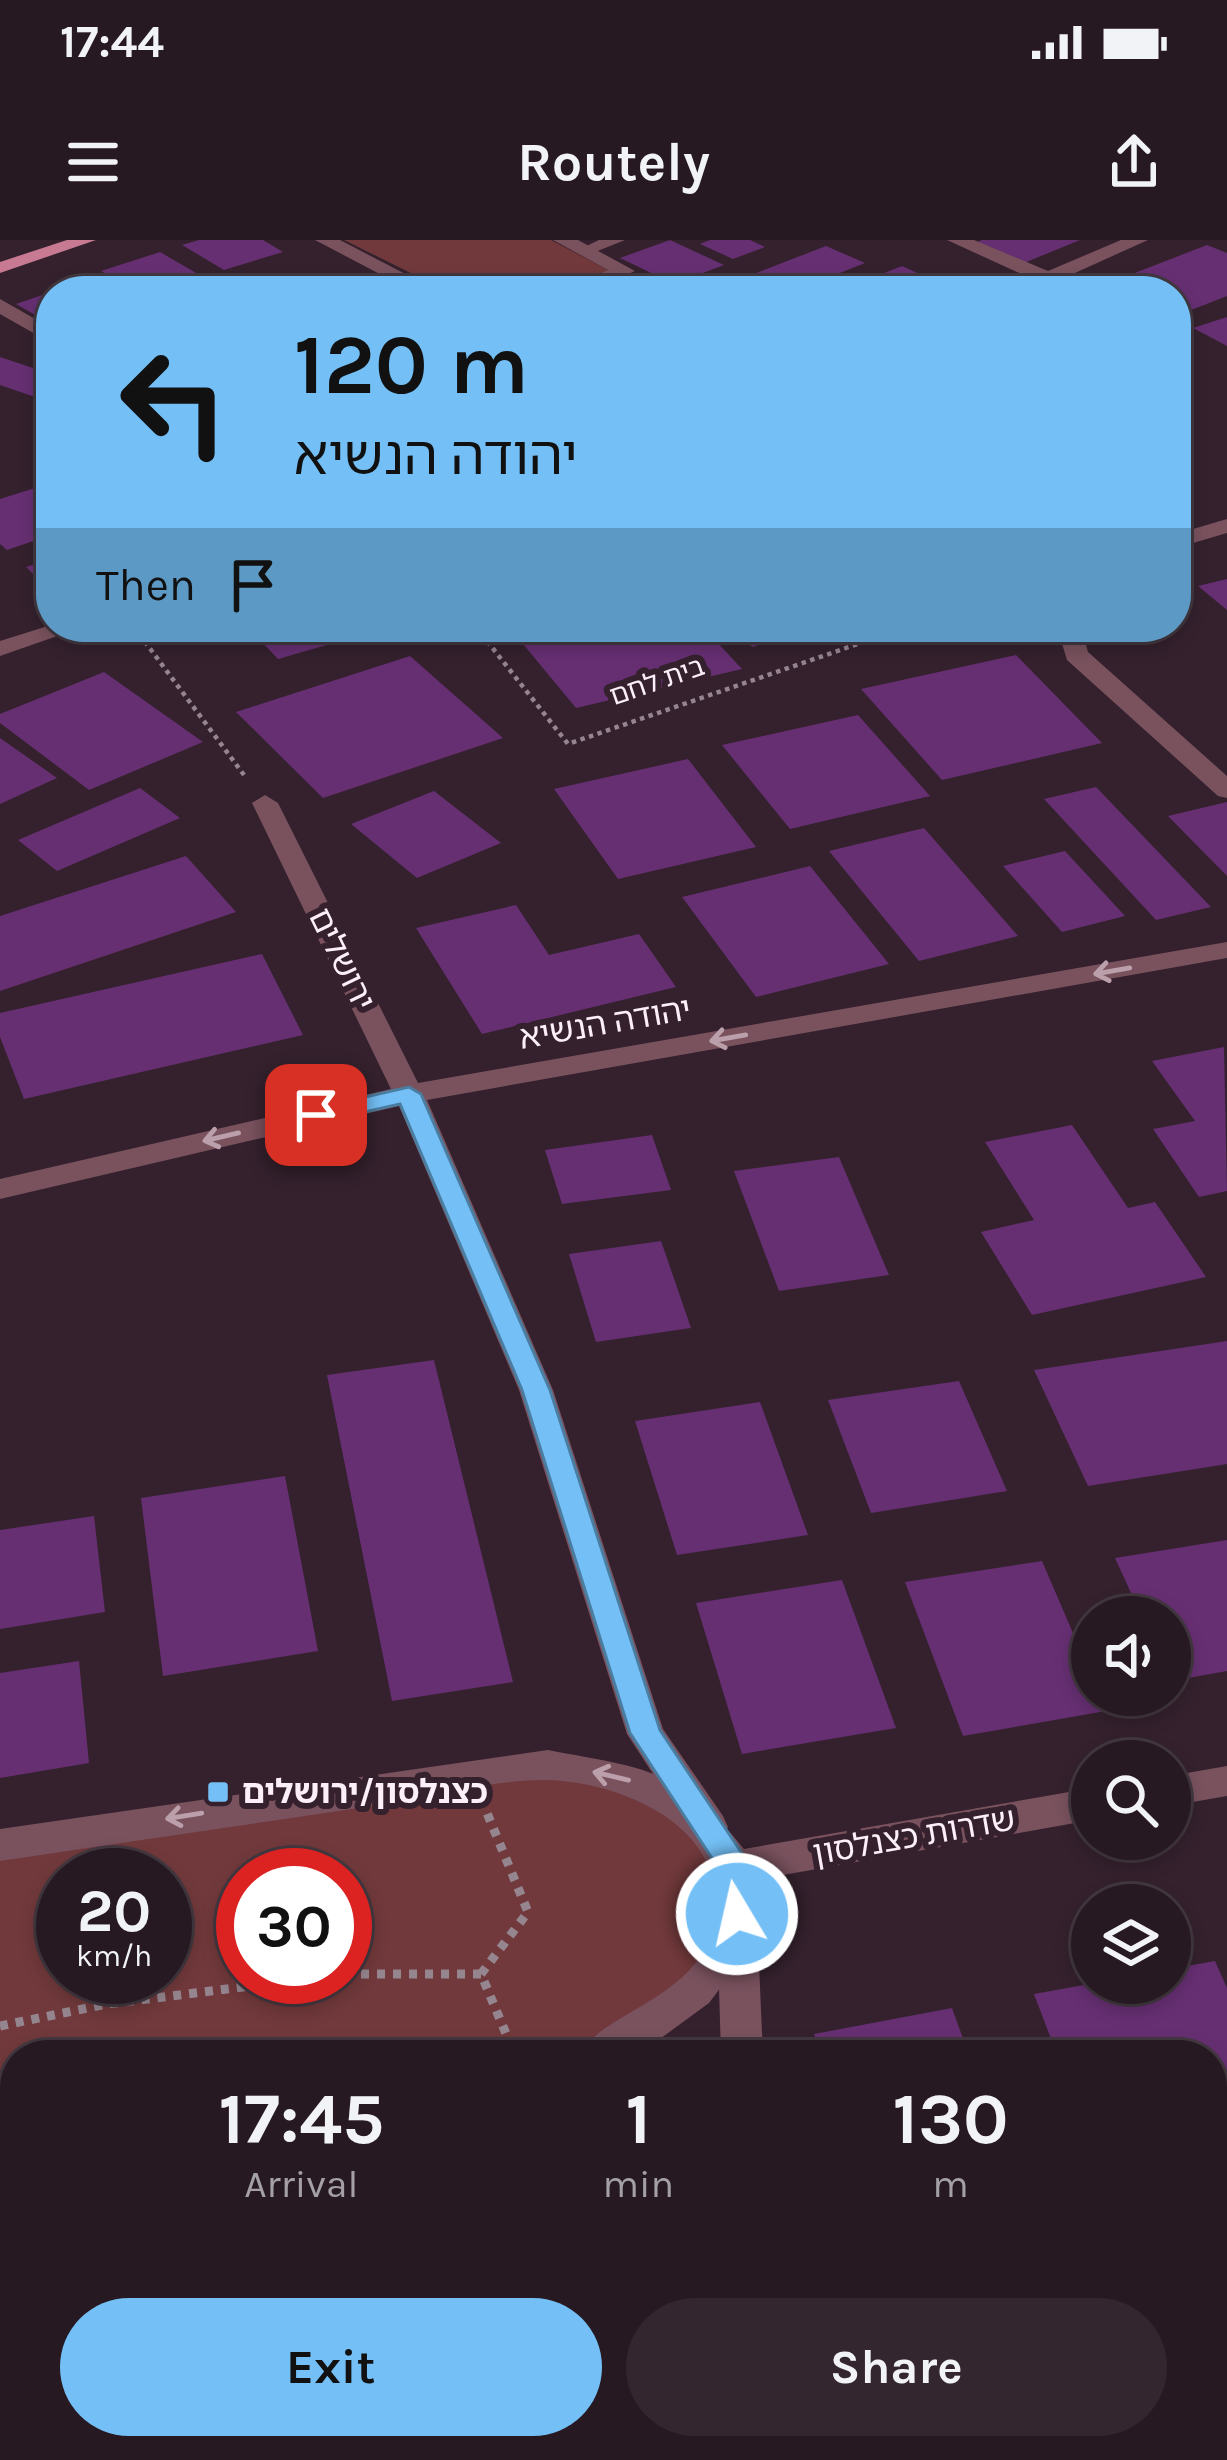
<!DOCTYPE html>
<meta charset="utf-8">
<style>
:root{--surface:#271922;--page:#33262f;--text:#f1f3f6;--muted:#a4a0a5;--line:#433840;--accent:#74c0f6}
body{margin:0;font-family:Karla,"Noto Sans Hebrew",sans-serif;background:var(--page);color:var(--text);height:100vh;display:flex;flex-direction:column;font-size:45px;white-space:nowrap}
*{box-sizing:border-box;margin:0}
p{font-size:39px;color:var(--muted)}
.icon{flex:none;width:66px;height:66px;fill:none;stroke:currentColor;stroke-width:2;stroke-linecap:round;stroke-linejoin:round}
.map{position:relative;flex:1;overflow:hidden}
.sheet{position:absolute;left:0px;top:1800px;width:1227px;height:420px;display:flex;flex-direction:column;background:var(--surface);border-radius:48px 48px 0 0;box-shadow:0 6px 18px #0003,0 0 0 3px var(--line)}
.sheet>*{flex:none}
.banner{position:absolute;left:36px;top:36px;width:1155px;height:366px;border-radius:48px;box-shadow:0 6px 18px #0003,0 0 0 3px var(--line);background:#74c0f6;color:#111;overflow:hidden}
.buttons{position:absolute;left:1071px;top:1356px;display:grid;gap:24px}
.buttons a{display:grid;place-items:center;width:120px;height:120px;border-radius:50%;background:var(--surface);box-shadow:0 6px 18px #0003,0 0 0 3px var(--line);font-size:60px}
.speed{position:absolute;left:36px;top:1608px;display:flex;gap:24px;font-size:60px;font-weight:700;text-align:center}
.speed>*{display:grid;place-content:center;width:156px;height:156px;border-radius:50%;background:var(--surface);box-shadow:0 6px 18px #0003,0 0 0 3px var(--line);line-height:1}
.speed small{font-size:30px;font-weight:400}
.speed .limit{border:18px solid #d22;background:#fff;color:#111}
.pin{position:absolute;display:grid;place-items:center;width:102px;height:102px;color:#fff;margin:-51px;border-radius:24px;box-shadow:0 6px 18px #0006}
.me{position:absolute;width:132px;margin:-66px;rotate:351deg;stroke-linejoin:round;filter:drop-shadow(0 0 9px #0008)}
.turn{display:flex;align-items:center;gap:42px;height:252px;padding:0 60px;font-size:54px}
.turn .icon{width:156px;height:156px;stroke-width:2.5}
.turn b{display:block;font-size:84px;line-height:102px}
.then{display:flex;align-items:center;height:114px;padding:0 60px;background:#0003;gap:24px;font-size:45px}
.eta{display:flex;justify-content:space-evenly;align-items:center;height:204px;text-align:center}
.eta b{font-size:72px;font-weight:700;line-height:84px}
.action{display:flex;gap:24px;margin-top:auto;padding:24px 60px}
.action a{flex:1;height:138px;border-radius:72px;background:var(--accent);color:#111;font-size:48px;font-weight:700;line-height:138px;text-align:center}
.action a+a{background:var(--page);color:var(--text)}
.status{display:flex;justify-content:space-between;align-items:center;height:84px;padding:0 60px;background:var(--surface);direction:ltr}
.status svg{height:33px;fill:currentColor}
header{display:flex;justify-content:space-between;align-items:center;height:156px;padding:0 60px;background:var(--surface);font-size:54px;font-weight:700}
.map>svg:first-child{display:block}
</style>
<div class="status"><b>17:44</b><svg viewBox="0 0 49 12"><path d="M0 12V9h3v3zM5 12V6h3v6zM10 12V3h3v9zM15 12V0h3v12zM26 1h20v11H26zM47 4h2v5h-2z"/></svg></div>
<header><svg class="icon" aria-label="menu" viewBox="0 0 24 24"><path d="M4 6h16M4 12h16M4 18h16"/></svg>Routely<svg class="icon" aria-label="share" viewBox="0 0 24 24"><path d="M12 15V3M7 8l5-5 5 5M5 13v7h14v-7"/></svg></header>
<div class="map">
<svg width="1227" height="2220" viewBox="0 0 1227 2220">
<rect width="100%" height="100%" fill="#34212d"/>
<path fill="#71393b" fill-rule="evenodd" d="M344,0H551L610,31L556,51H447Z
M547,1532L649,1553L729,1629L702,1732L585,1815H15V1926L0,1928V1611ZM63,1635H165V1737H63ZM243,1635H345V1737H243Z"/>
<path fill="#662f72" d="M199,0H263L283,12L224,30L182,5Z
M670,0L724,25L674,44L620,18Z
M710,0H750L765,7L733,19L700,4Z
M982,0H1080L1024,23L975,3Z
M1207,5L1227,13V56L1176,76V51H1088Z
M826,6L865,23L795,51H753L733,42Z
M160,12L198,34L134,51L101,31Z
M902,26L946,46L933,51H838Z
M51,52V84L16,64Z
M1227,77V106L1193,88Z
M0,117L51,134V145L32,156L0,145Z
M51,243V295L7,310L0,304V259Z
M51,319V351L26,327Z
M1227,339V370L1198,346Z
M248,387H386V388L278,419Z
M598,387H703L742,429L576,468L523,404Z
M722,387H800L753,407Z
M1016,415L1102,503L942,540L861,449Z
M410,416L503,498L323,558L236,472Z
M104,432L203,502L89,550L0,483V474Z
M858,475L930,556L790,589L722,505Z
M0,498L57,538L0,564Z
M688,519L756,607L618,639L554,549Z
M1096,547L1211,667L1156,680L1044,559Z
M140,548L180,578L57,631L18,600Z
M434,551L501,603L417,638L351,584Z
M1227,562V636L1168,576Z
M924,588L1018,696L919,721L829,611Z
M1065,611L1125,676L1062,692L1003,626Z
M186,616L236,672L0,751V676Z
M810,626L889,724L756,757L682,657Z
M516,665L549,715L639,694L676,747L482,794L416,688Z
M262,714L303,795L24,859L0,797V773Z
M1224,807L1227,951L1199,957L1153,889L1195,881L1152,821Z
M1072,885L1128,968L1155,962L1206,1037L1032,1075L981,992L1034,980L985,902Z
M652,895L671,950L562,964L545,910Z
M839,917L889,1035L779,1051L734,931Z
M661,1001L691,1088L596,1102L569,1014Z
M1227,1101V1224L1088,1246L1034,1130Z
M434,1120L513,1442L392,1461L327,1135Z
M959,1141L1007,1251L871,1273L828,1160Z
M760,1162L808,1295L677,1315L635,1181Z
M285,1236L318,1411L163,1436L141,1258Z
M94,1276L105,1372L0,1389V1290Z
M1227,1300V1431L1172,1441L1170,1377H1142L1115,1318Z
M1042,1321L1092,1437V1455H1100L1106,1471L963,1496L905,1342Z
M842,1340L896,1488L742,1514L696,1363Z
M79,1421L89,1523L0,1538V1433Z
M1215,1721L1227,1748V1881L1212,1884V1815H1057L1034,1754L1095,1743H1170V1729Z
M952,1768L969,1815H820L814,1794Z
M1227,1916V2100L1212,2103V1919Z
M15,2088V2205H148L150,2220H0V2091Z
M1227,2194V2220H1106L1171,2205H1212V2197Z"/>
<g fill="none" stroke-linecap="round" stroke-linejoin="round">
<path stroke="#95858f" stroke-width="4.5" stroke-dasharray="4.5 4.5" stroke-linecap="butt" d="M134,387L244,535
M476,387L568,504L907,387"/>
<path stroke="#95858f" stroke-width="9" stroke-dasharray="8 8" stroke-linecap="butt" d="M345,1734H481L515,1815
M481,1734L528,1672L487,1573
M0,1786L107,1764L323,1737"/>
<path fill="#79525e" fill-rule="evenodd" d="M599,0H625L585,16L576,11Z"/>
<path fill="#79525e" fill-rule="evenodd" d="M315,0H340L438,51H412Z
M553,0H578L635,31L590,51H561L608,30Z
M947,0H974L1048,31L1121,0H1148L1035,51H1008L1030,38Z
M0,59L51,88V103L0,74Z
M1227,279V293L1176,308V294Z
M51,385L83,387L0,416V401Z
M1057,387H1081L1088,412L1227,536V558L1218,556L1067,420Z
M265,555L278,563L418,843L1227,702V718L427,860L553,1150L663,1489L723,1576L728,1587L723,1598L709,1603L695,1598L627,1494L519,1150L399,866L0,959V939L391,849L252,563Z
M737,1662L751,1667L757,1679L763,1815H721L717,1679L723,1667Z
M791,2205H837L839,2220H793Z"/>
<path fill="#79525e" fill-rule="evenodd" d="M548,1510C647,1529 678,1527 744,1609L1092,1548V1580L755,1640L751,1694L736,1727L709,1763L638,1815H580C600,1772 697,1760 713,1686C734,1591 628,1543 548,1540C497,1539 438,1556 386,1564C258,1583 129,1602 0,1621V1589Z
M1227,1526V1556L1170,1566V1536Z
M15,1933V1973L0,1976V1936Z"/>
<path fill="#c97a93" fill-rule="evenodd" d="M67,0H96L0,33V22Z"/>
</g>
<defs><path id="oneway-shaft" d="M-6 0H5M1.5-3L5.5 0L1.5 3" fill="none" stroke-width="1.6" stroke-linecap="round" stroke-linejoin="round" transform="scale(3)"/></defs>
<g stroke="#bba0ab">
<use href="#oneway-shaft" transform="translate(1112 731) rotate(170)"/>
<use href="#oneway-shaft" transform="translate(728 798) rotate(170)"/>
<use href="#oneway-shaft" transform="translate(221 897) rotate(167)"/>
<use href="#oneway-shaft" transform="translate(611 1536) rotate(-167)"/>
<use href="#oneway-shaft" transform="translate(184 1576) rotate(171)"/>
</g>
<path fill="#74c0f6" stroke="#4b7da0" stroke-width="3" d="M409,847L421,854L550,1150L660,1490L751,1627L753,1674L748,1684H725L719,1629L630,1493L522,1150L400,864L316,883L304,875L308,870Z"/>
<rect fill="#74c0f6" stroke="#34212d" stroke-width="4.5" x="206" y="1540" width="24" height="24" rx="6"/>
<g text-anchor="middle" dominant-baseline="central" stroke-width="12" stroke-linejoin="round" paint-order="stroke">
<g font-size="27" fill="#fdeff8" stroke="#34212d">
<text transform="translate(657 441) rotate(-19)">בית לחם</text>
</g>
<g font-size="33" fill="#fdeff8" stroke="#34212d">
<text transform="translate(342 719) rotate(64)">ירושלים</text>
<text transform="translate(605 783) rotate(-10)">יהודה הנשיא</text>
<text transform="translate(914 1596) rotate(-10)">שדרות כצנלסון</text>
</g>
<g font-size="33" font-weight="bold" fill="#fdeff8" stroke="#34212d" text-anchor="start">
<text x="242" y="1552">כצנלסון/ירושלים</text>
</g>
</g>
</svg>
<div class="buttons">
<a><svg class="icon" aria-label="sound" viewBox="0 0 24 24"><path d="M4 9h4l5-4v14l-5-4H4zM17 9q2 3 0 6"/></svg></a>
<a><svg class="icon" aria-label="search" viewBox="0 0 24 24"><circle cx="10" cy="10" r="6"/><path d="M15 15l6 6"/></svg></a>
<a><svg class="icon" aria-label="layers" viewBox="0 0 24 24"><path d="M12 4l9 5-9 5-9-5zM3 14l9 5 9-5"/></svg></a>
</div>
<div class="speed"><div>20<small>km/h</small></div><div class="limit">30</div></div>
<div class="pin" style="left:316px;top:875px;background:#d93025"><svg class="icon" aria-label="arrive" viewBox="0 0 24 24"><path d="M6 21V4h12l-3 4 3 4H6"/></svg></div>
<svg class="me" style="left:737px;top:1674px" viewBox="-20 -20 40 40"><circle r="17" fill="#74c0f6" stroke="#fff" stroke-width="3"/><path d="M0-11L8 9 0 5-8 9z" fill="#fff"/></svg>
<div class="banner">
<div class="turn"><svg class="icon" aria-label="left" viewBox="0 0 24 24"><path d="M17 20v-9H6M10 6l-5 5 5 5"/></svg><div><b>120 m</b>יהודה הנשיא</div></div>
<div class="then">Then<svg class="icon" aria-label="arrive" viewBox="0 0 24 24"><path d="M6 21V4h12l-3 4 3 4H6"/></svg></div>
</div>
<section class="sheet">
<div class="eta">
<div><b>17:45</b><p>Arrival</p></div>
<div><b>1</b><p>min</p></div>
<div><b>130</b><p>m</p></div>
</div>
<div class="action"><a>Exit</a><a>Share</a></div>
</section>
</div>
